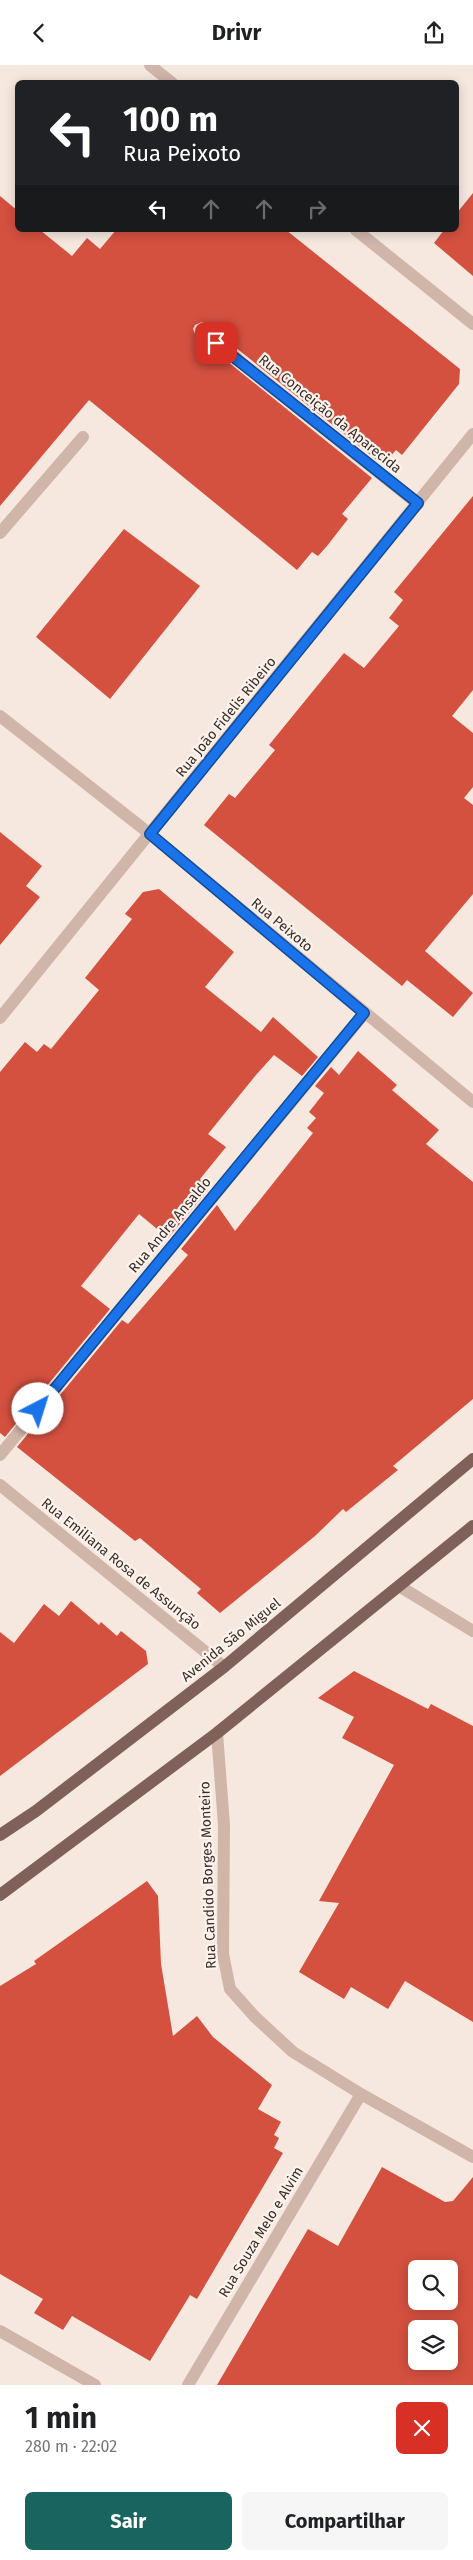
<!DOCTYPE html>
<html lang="pt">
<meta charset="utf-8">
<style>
:root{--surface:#fff;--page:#f6f6f6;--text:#202124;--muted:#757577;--accent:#19645f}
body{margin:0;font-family:"Fira Sans",sans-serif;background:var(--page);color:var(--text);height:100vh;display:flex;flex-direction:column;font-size:19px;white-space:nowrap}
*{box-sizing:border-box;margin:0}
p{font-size:16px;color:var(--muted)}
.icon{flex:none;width:28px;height:28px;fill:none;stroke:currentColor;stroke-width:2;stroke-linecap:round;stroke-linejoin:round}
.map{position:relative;height:2320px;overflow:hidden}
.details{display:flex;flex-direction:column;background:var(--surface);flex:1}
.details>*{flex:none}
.guide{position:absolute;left:15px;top:15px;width:444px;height:152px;border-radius:8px;box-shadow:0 2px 12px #0003;background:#202124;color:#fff;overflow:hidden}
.buttons{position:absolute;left:408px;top:2195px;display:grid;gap:10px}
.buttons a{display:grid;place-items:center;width:50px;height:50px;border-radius:8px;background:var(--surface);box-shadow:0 2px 12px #0003;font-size:25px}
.pin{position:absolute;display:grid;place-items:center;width:42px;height:42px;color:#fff;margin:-21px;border-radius:10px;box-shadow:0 2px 8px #0006}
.me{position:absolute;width:55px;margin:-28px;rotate:40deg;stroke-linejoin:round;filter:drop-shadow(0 0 4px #0008)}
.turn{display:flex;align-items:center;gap:18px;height:105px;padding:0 25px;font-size:22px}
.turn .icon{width:65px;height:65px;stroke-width:2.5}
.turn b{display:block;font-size:35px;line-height:42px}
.lanes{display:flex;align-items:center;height:48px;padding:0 25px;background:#0003;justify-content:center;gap:25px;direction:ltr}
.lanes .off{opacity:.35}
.round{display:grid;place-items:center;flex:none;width:52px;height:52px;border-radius:8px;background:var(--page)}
.headline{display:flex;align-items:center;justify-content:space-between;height:85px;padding:0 25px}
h1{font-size:30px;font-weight:700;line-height:38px}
.button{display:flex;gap:10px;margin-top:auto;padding:10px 25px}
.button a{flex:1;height:58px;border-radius:8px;background:var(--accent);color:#fff;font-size:20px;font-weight:700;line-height:58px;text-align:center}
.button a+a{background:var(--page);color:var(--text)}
header{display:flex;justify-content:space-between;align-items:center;height:65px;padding:0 25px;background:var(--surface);font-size:22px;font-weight:700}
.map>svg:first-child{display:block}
</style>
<header><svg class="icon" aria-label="back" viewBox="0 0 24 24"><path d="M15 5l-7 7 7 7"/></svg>Drivr<svg class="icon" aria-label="share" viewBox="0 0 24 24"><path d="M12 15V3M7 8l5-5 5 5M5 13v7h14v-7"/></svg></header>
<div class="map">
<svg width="473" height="2320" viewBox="0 0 473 2320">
<rect width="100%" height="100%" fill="#f6e8df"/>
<path fill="#d4503f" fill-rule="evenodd" d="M473,128V211L434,178L444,165H456V149Z
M0,131L18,146V165H40L72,191L87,173L100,184L116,165H286L460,304L459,319L402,390L396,385L383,400L206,259L202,257L195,260L193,264L196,271L372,413L342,449L348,454L327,481L318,491L312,487L297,505L89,335L0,441Z
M473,431V625L452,651L473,668V722L464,733L473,740V829L425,886L473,928L453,952L407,915L402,921L204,760L229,729L235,733L275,685L269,680L344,588L364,603L399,561L389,553L403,535L394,527Z
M124,464L200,521L110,634L36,572Z
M0,767L42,801L26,821L40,832L0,880Z
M159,824L234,887L205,922L261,967L273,952L318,992L302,1011L274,990L256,1010L208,1069L226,1082L200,1114L208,1125L168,1173L139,1149L81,1221L110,1244L5,1372L0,1368V1007L25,977L37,987L44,979L51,984L99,925L85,913L132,854L125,849L143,827Z
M358,986L397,1020L392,1025L439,1065L426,1079L473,1117V1334L393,1401L398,1405L346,1447L343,1444L315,1471L220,1548L197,1528L201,1524L140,1473L135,1476L17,1382L122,1255L128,1259L188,1190L181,1184L217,1140L235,1166L313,1068L307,1063L316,1053L309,1047L324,1028L315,1021L331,1002L339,1010Z
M71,1536L99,1560L101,1557L117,1571L121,1566L146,1586L148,1599L0,1711V1567L14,1578L44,1539L59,1551Z
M354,1606L428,1644L431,1639L473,1661V1957L405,1916L388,1944L351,1922L344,1934L299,1907L339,1838L319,1836L394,1700L342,1673L354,1652L318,1633Z
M147,1816L158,1831L161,1899L173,1971L197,1951L213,1972L272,2020L258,2044L281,2057L274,2070L279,2073L274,2083L283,2088L197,2234L190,2230L150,2296L72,2251L63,2265L34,2248L43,2234L0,2209V1921L36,1899L34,1896Z
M382,2102L445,2137L453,2136L473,2112V2320H217L308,2164L338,2181ZM416,2204H449V2236H416ZM416,2264H449V2296H416Z"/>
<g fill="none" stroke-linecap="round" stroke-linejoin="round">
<path stroke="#d0b6a9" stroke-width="12" d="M150,0L172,18
M356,165L473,259
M201,265L418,439
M0,468L83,372
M0,651L150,769L473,1037
M0,953L473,369
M0,1390L364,949
M0,1420L224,1602
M399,1521L473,1566
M217,1668L224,1760L223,1889L230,1924L255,1952L293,1987L361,2029L473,2092
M0,2266L95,2320
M188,2320L361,2029"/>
<path stroke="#806159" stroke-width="12" d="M0,1770L36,1746L224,1602L473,1394
M0,1830L217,1668L473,1461"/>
</g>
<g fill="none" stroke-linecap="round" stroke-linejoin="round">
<g stroke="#114b97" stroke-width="12">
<path id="route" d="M38,1344L364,948L150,769L418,438L216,278"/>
</g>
<use href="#route" stroke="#1a73e8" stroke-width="9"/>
</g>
<g text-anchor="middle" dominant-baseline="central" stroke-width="4.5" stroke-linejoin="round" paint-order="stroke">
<g font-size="14" fill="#3c2d29" stroke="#fcf3ed">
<text transform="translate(330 349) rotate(39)">Rua Conceição da Aparecida</text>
<text transform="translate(226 652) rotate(-51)">Rua João Fidelis Ribeiro</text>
<text transform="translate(282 860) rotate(40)">Rua Peixoto</text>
<text transform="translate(170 1160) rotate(-50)">Rua Andre Ansaldo</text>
<text transform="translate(121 1499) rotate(39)">Rua Emiliana Rosa de Assunção</text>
<text transform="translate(231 1575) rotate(-39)">Avenida São Miguel</text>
<text transform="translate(208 1810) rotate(-92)">Rua Candido Borges Monteiro</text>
<text transform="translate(261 2167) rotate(-59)">Rua Souza Melo e Alvim</text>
</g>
</g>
</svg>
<div class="buttons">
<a><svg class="icon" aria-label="search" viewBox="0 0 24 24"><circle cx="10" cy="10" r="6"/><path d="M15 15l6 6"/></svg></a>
<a><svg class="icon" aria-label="layers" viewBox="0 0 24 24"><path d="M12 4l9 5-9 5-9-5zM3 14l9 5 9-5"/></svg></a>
</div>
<div class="pin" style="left:216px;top:278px;background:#d93025"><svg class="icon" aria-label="arrive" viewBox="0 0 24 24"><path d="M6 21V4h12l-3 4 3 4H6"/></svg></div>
<svg class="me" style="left:38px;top:1344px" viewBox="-20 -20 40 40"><circle r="19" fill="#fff"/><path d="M0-13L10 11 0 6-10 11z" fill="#1a73e8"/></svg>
<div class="guide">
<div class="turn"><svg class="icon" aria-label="left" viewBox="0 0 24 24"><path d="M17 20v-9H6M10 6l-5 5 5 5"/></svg><div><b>100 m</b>Rua Peixoto</div></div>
<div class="lanes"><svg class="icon" aria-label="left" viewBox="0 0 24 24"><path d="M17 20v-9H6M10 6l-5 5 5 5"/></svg><svg class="icon off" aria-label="ahead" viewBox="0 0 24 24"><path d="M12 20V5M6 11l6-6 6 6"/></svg><svg class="icon off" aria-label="ahead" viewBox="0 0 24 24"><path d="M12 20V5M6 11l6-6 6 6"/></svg><svg class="icon off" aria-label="right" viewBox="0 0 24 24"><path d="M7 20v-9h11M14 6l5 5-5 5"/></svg></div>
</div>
</div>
<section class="details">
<div class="headline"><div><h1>1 min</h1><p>280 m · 22:02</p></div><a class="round" style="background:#d93025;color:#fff"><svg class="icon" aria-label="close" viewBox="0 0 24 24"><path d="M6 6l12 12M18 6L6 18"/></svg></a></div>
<div class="button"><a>Sair</a><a>Compartilhar</a></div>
</section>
